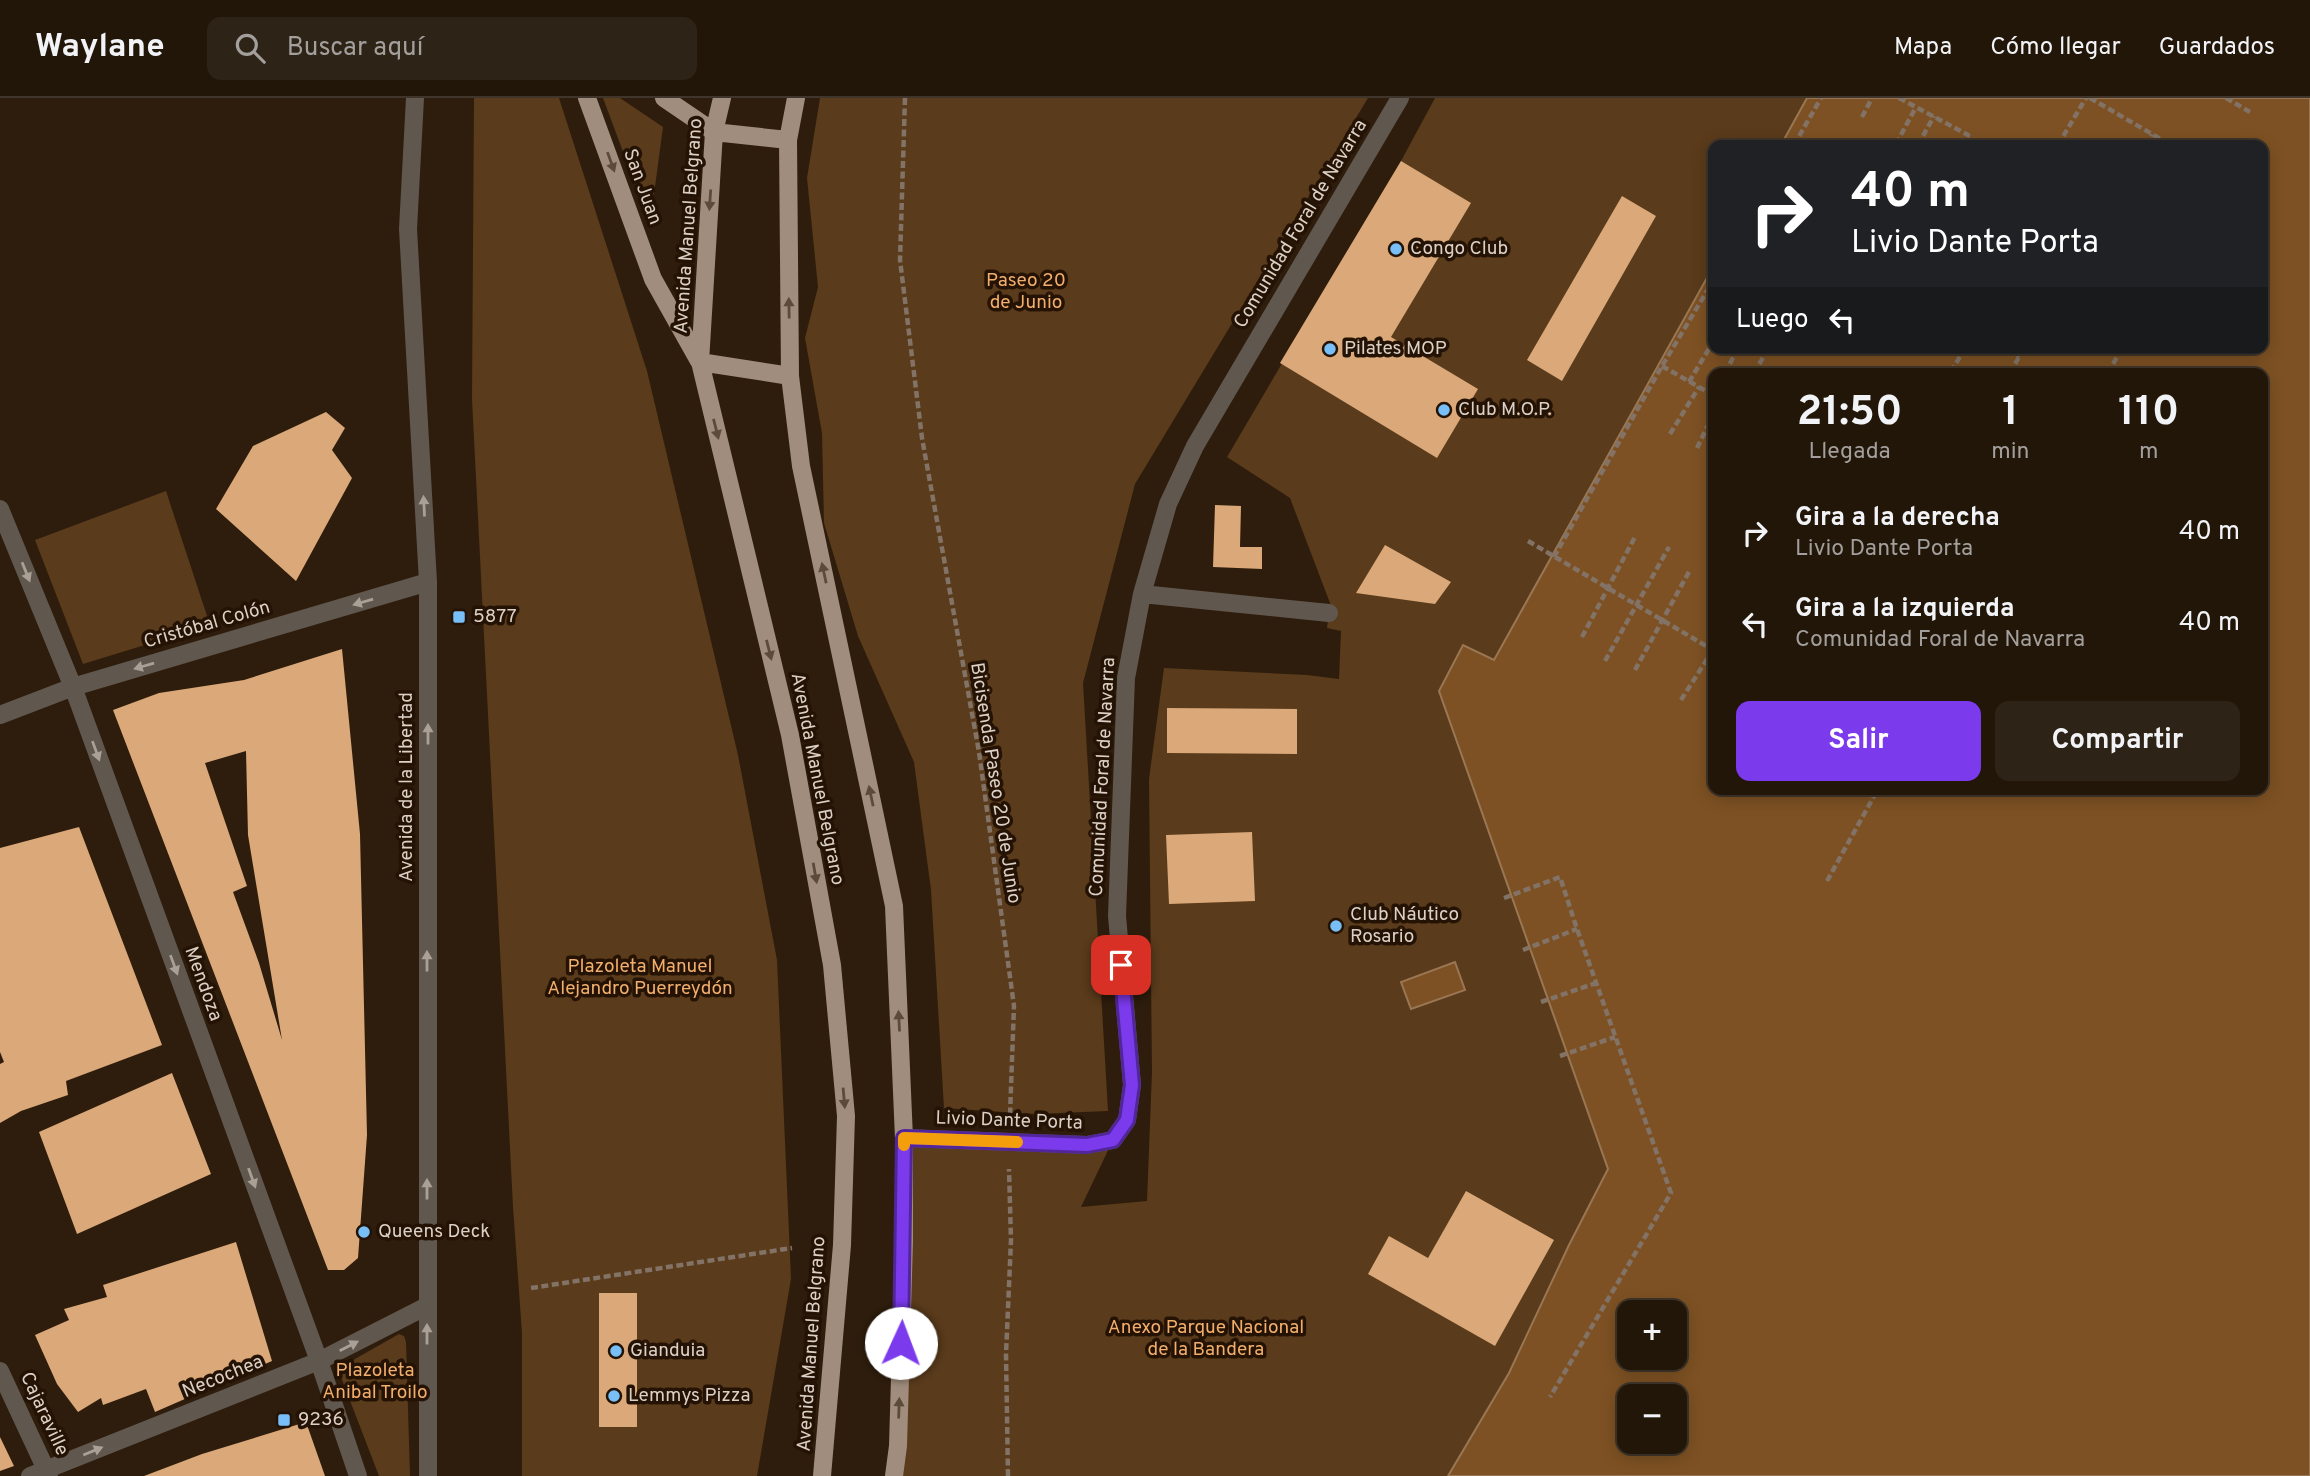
<!DOCTYPE html>
<html lang="es">
<meta charset="utf-8">
<style>
:root{--surface:#221609;--page:#2e2317;--text:#f1f3f6;--muted:#a29f9c;--line:#3f352a;--accent:#7c3aed}
body{margin:0;font-family:Overpass,sans-serif;background:var(--page);color:var(--text);height:100vh;display:flex;flex-direction:column;font-size:26px;white-space:nowrap}
*{box-sizing:border-box;margin:0}
p{font-size:23px;color:var(--muted)}
.icon{flex:none;width:38px;height:38px;fill:none;stroke:currentColor;stroke-width:2;stroke-linecap:round;stroke-linejoin:round}
.map{position:relative;flex:1;overflow:hidden}
.sheet{position:absolute;left:1708px;top:270px;width:560px;height:427px;display:flex;flex-direction:column;background:var(--surface);border-radius:14px;box-shadow:0 4px 18px #0003,0 0 0 2px var(--line)}
.sheet>*{flex:none}
.banner{position:absolute;left:1708px;top:42px;width:560px;height:214px;border-radius:14px;box-shadow:0 4px 18px #0003,0 0 0 2px var(--line);background:#202124;color:#fff;overflow:hidden}
.fabs{position:absolute;left:1617px;top:1202px;display:grid;gap:14px}
.fabs a{display:grid;place-items:center;width:70px;height:70px;border-radius:14px;background:var(--surface);box-shadow:0 4px 18px #0003,0 0 0 2px var(--line);font-size:35px}
.pin{position:absolute;display:grid;place-items:center;width:60px;height:60px;color:#fff;margin:-30px;border-radius:14px;box-shadow:0 4px 10px #0006}
.me{position:absolute;width:77px;margin:-38px;rotate:2deg;stroke-linejoin:round;filter:drop-shadow(0 0 5px #0008)}
.turn{display:flex;align-items:center;gap:24px;height:147px;padding:0 28px;font-size:32px}
.turn .icon{width:91px;height:91px;stroke-width:2.5}
.turn b{display:block;font-size:49px;line-height:60px}
.then{display:flex;align-items:center;height:66px;padding:0 28px;background:#0003;gap:14px;font-size:26px}
.eta{display:flex;justify-content:space-evenly;align-items:center;height:119px;text-align:center}
.eta b{font-size:42px;font-weight:700;line-height:49px}
.cta{display:flex;gap:14px;margin-top:auto;padding:14px 28px}
.cta a{flex:1;height:80px;border-radius:14px;background:var(--accent);color:#fff;font-size:28px;font-weight:700;line-height:80px;text-align:center}
.cta a+a{background:var(--page);color:var(--text)}
ul{padding:0;list-style:none}
li{display:flex;align-items:center;gap:21px;height:91px;padding:0 28px}
li div{flex:1}
li b{display:block;font-size:26px}
li em{font-style:normal}
header{display:flex;align-items:center;gap:42px;box-sizing:border-box;height:98px;padding:0 35px;background:var(--surface);border-bottom:2px solid var(--line)}
header strong{font-size:33px}
nav{display:flex;gap:38px;margin-inline-start:auto;font-size:24px}
.search{width:490px;height:63px;background:var(--page);display:flex;align-items:center;gap:18px;box-sizing:border-box;padding:0 24px;border-radius:14px;color:var(--muted);font-size:26px}
.map>svg:first-child{display:block}
</style>
<header>
<strong>Waylane</strong>
<div class="search"><svg class="icon" aria-label="search" viewBox="0 0 24 24"><circle cx="10" cy="10" r="6"/><path d="M15 15l6 6"/></svg>Buscar aquí</div>
<nav><a>Mapa</a><a>Cómo llegar</a><a>Guardados</a></nav>
</header>
<div class="map">
<svg width="2310" height="1378" viewBox="0 0 2310 1378">
<rect width="100%" height="100%" fill="#2e1d0c"/>
<path fill="#5a3b1b" d="M474,0H559L647,273L738,657L777,862L791,1181L757,1378H522V1235L513,1109L472,301Z
M603,0H620L663,29L650,126Z
M820,0H1368L1135,386L1083,585L1108,1013L1035,1016L944,1010L931,792L914,664L858,538L824,425L822,335L805,240L818,189L807,80Z
M1435,0H1807L1781,47H1713V169L1494,562L1439,593L1609,1071L1569,1147L1509,1275L1448,1378H894L904,1040L1113,1042L1081,1109L1147,1103L1152,974L1149,681L1164,570L1307,577L1339,581L1341,533L1327,530L1330,505L1290,400L1227,359L1401,63Z
M166,393L210,527L83,566L35,442Z
M399,1236L404,1238L406,1244L410,1378H379L339,1274V1270Z"/>
<path fill="#7d5123" stroke="#9a7754" stroke-width="2" fill-rule="evenodd" d="M1807,0H2310V1378H1448L1509,1275L1569,1147L1608,1071L1439,593L1463,547L1494,562L1713,169V250H2263V47H1781ZM1713,275H2263V691H1713ZM1629,1214H1675V1260H1629ZM1629,1298H1675V1344H1629Z
M1455,864L1465,892L1411,911L1401,884Z"/>
<path fill="#daa879" fill-rule="evenodd" d="M1401,63L1471,105L1391,239L1478,291L1437,360L1280,265Z
M1622,98L1656,118L1562,283L1527,262Z
M326,314L345,330L332,352L352,380L296,483L216,411L253,348Z
M1215,407L1241,408L1240,449H1262V471L1213,469Z
M1385,447L1451,484L1435,506L1356,495Z
M342,551L360,736L367,1037L358,1160L344,1172H328L113,612L159,595L244,582ZM246,653L248,737L282,942L259,865L233,794L247,788L205,665Z
M1167,610L1297,611V656L1167,655Z
M79,729L162,947L66,983L68,997L21,1013L0,1025V966L4,964L0,954V750Z
M1252,734L1255,803L1169,806L1166,737Z
M172,975L211,1076L77,1136L39,1034Z
M1466,1093L1554,1142L1495,1248L1368,1176L1389,1138L1428,1160Z
M236,1144L272,1263L155,1314L146,1291L103,1307L101,1300L78,1314L57,1286L35,1237L69,1222L64,1211L107,1199L103,1187Z
M599,1195H637V1329H599Z
M306,1324L325,1378H144L202,1356Z
M0,1339L14,1368L0,1373Z"/>
<g fill="none" stroke-linecap="round" stroke-linejoin="round">
<path stroke="#827366" stroke-width="4.5" stroke-dasharray="7 3.5" stroke-linecap="butt" d="M905,0L900,162L922,340L979,654L1014,908L1010,1017
M1899,0L1968,37L1963,47
M2090,0L2171,47
M2226,0L2250,14
M1862,19L1872,0
M1896,46L1916,9
M1794,47L1821,0
M1918,47L1934,18
M2058,47L2086,0
M2145,47L2152,36
M1909,250H1910
M2007,250L2020,258
M1662,268L1713,297
M1951,274L1965,250
M1725,275L1738,250
M1754,275L1764,258
M2010,275L2024,250
M2108,275L2122,250
M1689,284L1713,244
M1670,336L1699,289
M1697,350L1713,317
M1528,443L1713,552
M1554,459L1662,268L1713,183
M1582,539L1636,437
M1605,563L1669,449
M1635,572L1690,472
M1681,602L1713,552
M1827,783L1878,691
M1504,800L1560,779L1577,831L1671,1095L1550,1299
M1523,852L1577,831
M1541,904L1596,885
M1560,958L1615,939
M531,1190L792,1150
M1008,1378L1006,1256L1011,1142L1009,1071"/>
<path stroke="#60574f" stroke-width="18" d="M415,0L408,131L428,484V1378
M0,411L73,589L319,1263L358,1378
M1142,496L1329,515
M0,617L73,589L428,484
M904,1040L1087,1047L1113,1042L1127,1022L1132,987L1117,818L1126,580L1142,496L1168,406L1195,348L1400,0
M0,1273L49,1378
M30,1378L319,1263L427,1208"/>
<path stroke="#a08d7d" stroke-width="18" d="M587,0L653,181L699,263
M664,0L714,34L788,42
M722,0L714,34L700,264L790,637L832,867L846,1018L842,1147L822,1378
M796,0L788,42L790,278L801,368L894,808L904,1040V1143L898,1348L894,1378
M700,264L790,278"/>
</g>
<defs><path id="oneway-solid" d="M-6-.8H1V-3.2L6.5 0L1 3.2V.8H-6Z" transform="scale(1.75)"/></defs>
<g fill="#5c4a3a">
<use href="#oneway-solid" transform="translate(611 64) rotate(70)"/>
<use href="#oneway-solid" transform="translate(710 102) rotate(94)"/>
<use href="#oneway-solid" transform="translate(789 210) rotate(-91)"/>
<use href="#oneway-solid" transform="translate(716 331) rotate(76)"/>
<use href="#oneway-solid" transform="translate(824 475) rotate(-102)"/>
<use href="#oneway-solid" transform="translate(769 552) rotate(76)"/>
<use href="#oneway-solid" transform="translate(871 698) rotate(-102)"/>
<use href="#oneway-solid" transform="translate(815 775) rotate(80)"/>
<use href="#oneway-solid" transform="translate(899 923) rotate(-93)"/>
<use href="#oneway-solid" transform="translate(844 1000) rotate(85)"/>
<use href="#oneway-solid" transform="translate(899 1310) rotate(-88)"/>
</g>
<g fill="#aaa096">
<use href="#oneway-solid" transform="translate(424 408) rotate(-93)"/>
<use href="#oneway-solid" transform="translate(26 474) rotate(68)"/>
<use href="#oneway-solid" transform="translate(363 504) rotate(164)"/>
<use href="#oneway-solid" transform="translate(144 568) rotate(164)"/>
<use href="#oneway-solid" transform="translate(428 636) rotate(-90)"/>
<use href="#oneway-solid" transform="translate(96 653) rotate(70)"/>
<use href="#oneway-solid" transform="translate(427 863) rotate(-90)"/>
<use href="#oneway-solid" transform="translate(174 867) rotate(70)"/>
<use href="#oneway-solid" transform="translate(252 1080) rotate(70)"/>
<use href="#oneway-solid" transform="translate(427 1091) rotate(-90)"/>
<use href="#oneway-solid" transform="translate(427 1236) rotate(-90)"/>
<use href="#oneway-solid" transform="translate(349 1248) rotate(-27)"/>
<use href="#oneway-solid" transform="translate(93 1353) rotate(-22)"/>
</g>
<g fill="none" stroke-linecap="round" stroke-linejoin="round">
<g stroke="#51269a" stroke-width="18">
<path id="route" d="M901,1245L904,1040L1087,1047L1113,1042L1127,1022L1132,987L1121,867"/>
</g>
<use href="#route" stroke="#7c3aed" stroke-width="12"/>
<path stroke="#f59e0b" stroke-width="12" d="M904,1047V1040L1017,1044"/>
</g>
<g fill="#78bff7" stroke="#241304" stroke-width="2.5">
<circle cx="1396" cy="151" r="7"/>
<circle cx="1330" cy="251" r="7"/>
<circle cx="1444" cy="312" r="7"/>
<rect x="452" y="512" width="14" height="14" rx="3.5"/>
<circle cx="1336" cy="828" r="7"/>
<circle cx="364" cy="1134" r="7"/>
<circle cx="616" cy="1253" r="7"/>
<circle cx="614" cy="1298" r="7"/>
<rect x="277" y="1315" width="14" height="14" rx="3.5"/>
</g>
<g text-anchor="middle" dominant-baseline="central" stroke-width="7" stroke-linejoin="round" paint-order="stroke">
<g font-size="19" fill="#dcd0c6" stroke="#241304">
<text transform="translate(642 89) rotate(70)">San Juan</text>
<text transform="translate(1301 126) rotate(-59)">Comunidad Foral de Navarra</text>
<text transform="translate(689 128) rotate(-86)">Avenida Manuel Belgrano</text>
<text transform="translate(207 527) rotate(-16)">Cristóbal Colón</text>
<text transform="translate(1103 679) rotate(-87)">Comunidad Foral de Navarra</text>
<text transform="translate(817 681) rotate(79)">Avenida Manuel Belgrano</text>
<text transform="translate(995 685) rotate(81)">Bicisenda Paseo 20 de Junio</text>
<text transform="translate(407 689) rotate(-90)">Avenida de la Libertad</text>
<text transform="translate(203 886) rotate(70)">Mendoza</text>
<text transform="translate(1009 1023) rotate(2)">Livio Dante Porta</text>
<text transform="translate(812 1246) rotate(-86)">Avenida Manuel Belgrano</text>
<text transform="translate(223 1279) rotate(-22)">Necochea</text>
<text transform="translate(44 1316) rotate(65)">Cajaraville</text>
</g>
<g font-size="19" fill="#dcd0c6" stroke="#241304" text-anchor="start">
<text x="1410" y="151">Congo Club</text>
<text x="1344" y="251">Pilates MOP</text>
<text x="1458" y="312">Club M.O.P.</text>
<text x="473" y="519">5877</text>
<text x="1350" y="817">Club Náutico<tspan x="1350" dy="22">Rosario</tspan></text>
<text x="378" y="1134">Queens Deck</text>
<text x="630" y="1253">Gianduia</text>
<text x="628" y="1298">Lemmys Pizza</text>
<text x="298" y="1322">9236</text>
</g>
<g font-size="19" fill="#f2ae6c" stroke="#241304">
<text x="1026" y="183">Paseo 20<tspan x="1026" dy="22">de Junio</tspan></text>
<text x="640" y="869">Plazoleta Manuel<tspan x="640" dy="22">Alejandro Puerreydón</tspan></text>
<text x="1206" y="1230">Anexo Parque Nacional<tspan x="1206" dy="22">de la Bandera</tspan></text>
<text x="375" y="1273">Plazoleta<tspan x="375" dy="22">Anibal Troilo</tspan></text>
</g>
</g>
</svg>
<div class="fabs">
<a>+</a>
<a>−</a>
</div>
<div class="pin" style="left:1121px;top:867px;background:#d93025"><svg class="icon" aria-label="arrive" viewBox="0 0 24 24"><path d="M6 21V4h12l-3 4 3 4H6"/></svg></div>
<svg class="me" style="left:901px;top:1245px" viewBox="-20 -20 40 40"><circle r="19" fill="#fff"/><path d="M0-13L10 11 0 6-10 11z" fill="#7c3aed"/></svg>
<div class="banner">
<div class="turn"><svg class="icon" aria-label="right" viewBox="0 0 24 24"><path d="M7 20v-9h11M14 6l5 5-5 5"/></svg><div><b>40 m</b>Livio Dante Porta</div></div>
<div class="then">Luego<svg class="icon" aria-label="left" viewBox="0 0 24 24"><path d="M17 20v-9H6M10 6l-5 5 5 5"/></svg></div>
</div>
<section class="sheet">
<div class="eta">
<div><b>21:50</b><p>Llegada</p></div>
<div><b>1</b><p>min</p></div>
<div><b>110</b><p>m</p></div>
</div>
<ul>
<li><svg class="icon" aria-label="right" viewBox="0 0 24 24"><path d="M7 20v-9h11M14 6l5 5-5 5"/></svg><div><b>Gira a la derecha</b><p>Livio Dante Porta</p></div><em>40 m</em></li>
<li><svg class="icon" aria-label="left" viewBox="0 0 24 24"><path d="M17 20v-9H6M10 6l-5 5 5 5"/></svg><div><b>Gira a la izquierda</b><p>Comunidad Foral de Navarra</p></div><em>40 m</em></li>
</ul>
<div class="cta"><a>Salir</a><a>Compartir</a></div>
</section>
</div>
